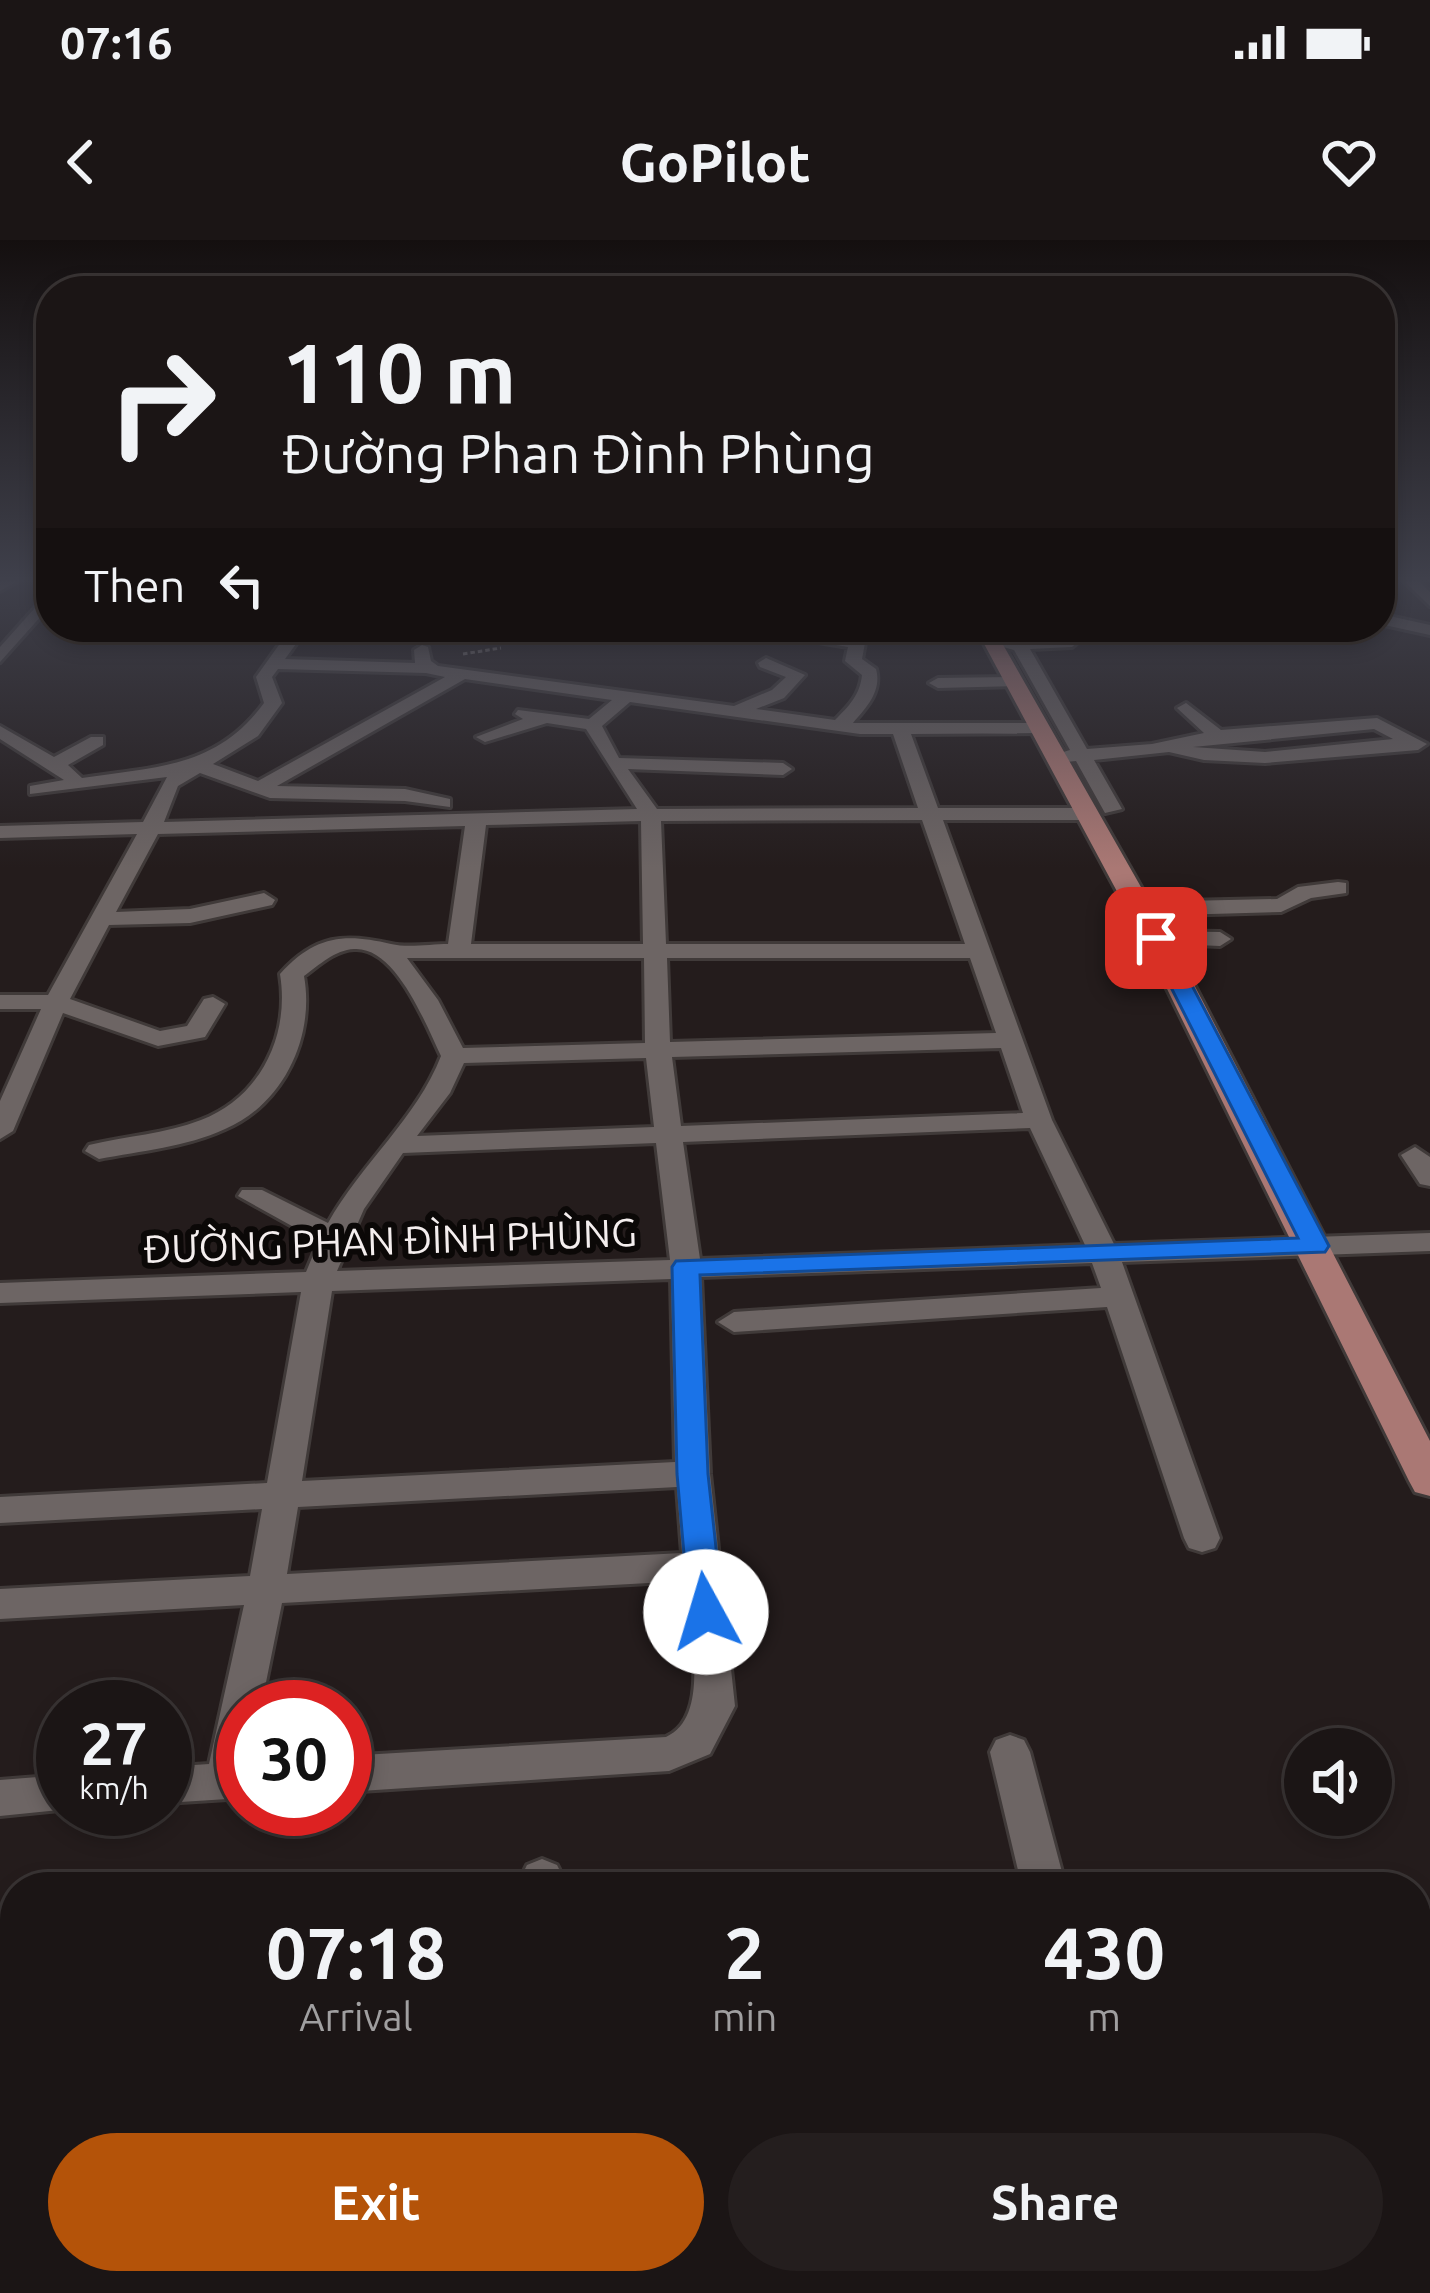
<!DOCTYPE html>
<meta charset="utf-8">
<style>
:root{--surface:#1b1515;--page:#241e1e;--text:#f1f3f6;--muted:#a09fa0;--line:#393434;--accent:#b45309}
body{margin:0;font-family:Ubuntu,sans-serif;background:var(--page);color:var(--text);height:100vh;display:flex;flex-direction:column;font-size:45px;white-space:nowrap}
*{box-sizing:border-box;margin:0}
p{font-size:39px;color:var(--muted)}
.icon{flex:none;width:66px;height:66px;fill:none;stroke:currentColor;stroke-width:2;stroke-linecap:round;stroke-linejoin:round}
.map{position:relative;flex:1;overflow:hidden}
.drawer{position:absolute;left:0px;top:1632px;width:1431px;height:423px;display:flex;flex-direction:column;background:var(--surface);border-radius:48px 48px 0 0;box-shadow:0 6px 18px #0003,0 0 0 3px var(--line)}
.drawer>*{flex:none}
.hud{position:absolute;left:36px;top:36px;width:1359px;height:366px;border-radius:48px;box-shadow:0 6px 18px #0003,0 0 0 3px var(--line);background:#1b1515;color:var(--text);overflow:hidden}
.controls{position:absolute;left:1284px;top:1488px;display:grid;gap:24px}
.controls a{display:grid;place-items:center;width:108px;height:108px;border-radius:50%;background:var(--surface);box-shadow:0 6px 18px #0003,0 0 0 3px var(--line);font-size:60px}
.speed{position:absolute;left:36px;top:1440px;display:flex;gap:24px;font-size:60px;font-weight:700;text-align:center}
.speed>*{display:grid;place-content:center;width:156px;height:156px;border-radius:50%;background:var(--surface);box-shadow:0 6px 18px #0003,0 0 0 3px var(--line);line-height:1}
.speed small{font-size:30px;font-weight:400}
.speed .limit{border:18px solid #d22;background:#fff;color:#111}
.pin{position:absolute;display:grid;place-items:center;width:102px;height:102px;color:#fff;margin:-51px;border-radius:24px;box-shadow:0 6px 18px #0006}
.me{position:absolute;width:132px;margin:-66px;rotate:354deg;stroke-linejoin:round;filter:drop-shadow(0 0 9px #0008)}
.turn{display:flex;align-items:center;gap:42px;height:252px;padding:0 48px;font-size:54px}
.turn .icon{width:156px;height:156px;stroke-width:2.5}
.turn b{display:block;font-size:84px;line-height:102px}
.then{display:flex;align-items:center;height:114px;padding:0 48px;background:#0003;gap:24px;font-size:45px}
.eta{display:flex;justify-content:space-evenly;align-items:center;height:204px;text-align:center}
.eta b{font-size:72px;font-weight:600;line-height:84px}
.cta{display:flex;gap:24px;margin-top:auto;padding:24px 48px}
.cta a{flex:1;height:138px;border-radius:72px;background:var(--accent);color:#fff;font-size:48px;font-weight:600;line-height:138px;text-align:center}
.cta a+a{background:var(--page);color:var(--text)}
.status{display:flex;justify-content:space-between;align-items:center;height:84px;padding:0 60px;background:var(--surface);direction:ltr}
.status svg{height:33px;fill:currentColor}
header{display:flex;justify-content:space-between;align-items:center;height:156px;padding:0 48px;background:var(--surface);font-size:54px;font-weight:600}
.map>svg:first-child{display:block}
</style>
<div class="status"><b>07:16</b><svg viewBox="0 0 49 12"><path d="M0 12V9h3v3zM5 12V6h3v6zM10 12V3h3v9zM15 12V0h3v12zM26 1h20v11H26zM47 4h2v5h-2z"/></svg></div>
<header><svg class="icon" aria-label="back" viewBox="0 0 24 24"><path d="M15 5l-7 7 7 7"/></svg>GoPilot<svg class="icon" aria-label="heart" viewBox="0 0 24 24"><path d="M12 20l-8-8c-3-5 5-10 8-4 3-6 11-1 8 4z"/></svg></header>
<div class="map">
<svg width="1430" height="2053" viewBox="0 0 1430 2053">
<rect width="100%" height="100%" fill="#241c1c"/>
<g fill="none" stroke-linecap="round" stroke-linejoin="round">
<g stroke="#403a39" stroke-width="6">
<path id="minor" d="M0,341H18L0,351Z
M1404,341H1419L1430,352V366Z
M51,350V365L0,422V407Z
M1380,374L1430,385V395L1380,384Z
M56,387L193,391L315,387L304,393L285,419L415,423L414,410L422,405L428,407L431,421L438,426L734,466L772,450L786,437L760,427L758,423L766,418L805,435L784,458L756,469L835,480C849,466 860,455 862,435L845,421L848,407L729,387H773L851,397L854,387H868L862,419L876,429C882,451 867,467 853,483H1040L1049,488L1040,493L911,494L938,568H1087L1097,574L1087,580H943L1052,880L1114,1004L1430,993V1011L1122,1022L1220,1298L1215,1308L1202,1312L1189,1308L1184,1298L1107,1067L734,1092L718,1082L734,1072L1101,1048L1092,1023L701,1037L710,1234L735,1466L710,1514L669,1531L345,1552V1516L666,1497C713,1476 688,1385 685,1341L282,1363L261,1467H243V1558L165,1563V1527L209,1524L244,1365L0,1379V1349L250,1336L262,1269L0,1283V1257L267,1243L301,1052L0,1063V1043L306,1032L319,1001L238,956L242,950H262L328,983C361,924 417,878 441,816C426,785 396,706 354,709C335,710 319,725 304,736C315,796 284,864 225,889C186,907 141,911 99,919L85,911L89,905C126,896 165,894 201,880C261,857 290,795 280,734C315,695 345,693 391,704C408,708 431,704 448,704L465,586L158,594L116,672L190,669L264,653L275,660L272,665L190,683L109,685L70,759L160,791L187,786L204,759L213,757L225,764L205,797L158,806L63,773L13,891L0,899V861L41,769H0V755H48L137,594L0,598V586L143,582L167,537L30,554V546L64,540L0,499V486L54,517L91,497H103V505L68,525L82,538C155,527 217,528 264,463L256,437L286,395L193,401L64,392ZM278,429L426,433L445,437L258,541L213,524L258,496L282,463L272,437ZM465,439L612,460L589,479L518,470L515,474L523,479L476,497L485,502L547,483L586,489L637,569L164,582L178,546L200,533L270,558L405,561L450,567V559L405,549L277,546ZM630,462L860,494H893L918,568L657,569L628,529L783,535L792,529L783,523L619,518L602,486ZM922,580L965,704H666L661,581ZM641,581L643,704H471L486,585ZM407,718H644L645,803L463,808L438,760ZM667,718H970L996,793L670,802ZM1001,808L1023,873L681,886L672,817ZM646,818L654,887L417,896L450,853L464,823ZM1030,888L1085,1005L700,1019L683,902ZM656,903L670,1020L337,1031L364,969L403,913ZM671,1039L675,1222L302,1241L332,1051ZM677,1247L682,1313L287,1334L298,1267Z
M1001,387H1017L1024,400L1062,399L1078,387H1096L1072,407L1030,409L1087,509L1152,504L1204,493L1177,468L1186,463L1221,490L1377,478L1427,504L1418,510L1265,523L1204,520L1169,512L1094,520L1122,569L1105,573L1076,521L1056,523L1047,517L1070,510L1014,410L996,405L1008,400ZM1374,489L1393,499L1265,512L1193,507Z
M1013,437L1019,438V446L938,448L929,443L938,438Z
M1338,642L1346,643V653L1311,658L1281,672L1141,676L1130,669L1141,662L1277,659L1298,647Z
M1156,691L1220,692L1231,699L1220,706L1148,703L1145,698Z
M1415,907L1430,917V946L1420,944L1401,915Z
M1010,1495L1024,1500L1030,1512L1066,1647H1022L990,1512L996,1500Z
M63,1535V1569H69L0,1576V1540Z
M542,1619L557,1625L568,1647H524L520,1639L527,1625Z
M1416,1881L1430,1882V1932L1416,1931Z
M60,2040H114L109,2053H55Z
M1075,2040H1127L1126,2053H1074Z"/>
</g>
<g stroke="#403a39" stroke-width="6">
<path id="major" d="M975,387H993L1170,698L1430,1201V1256L1415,1252L1409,1241L1142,698Z"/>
</g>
<g stroke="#403a39" stroke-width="6">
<path id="highway" d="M0,1848L15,1853V1911L0,1906Z
M0,1910L15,1916V1976L0,1970Z
M243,2040H341L347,2053H249Z
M423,2040H507L513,2053H429Z"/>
</g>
<path stroke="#7f7878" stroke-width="3" stroke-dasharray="4.5 3" stroke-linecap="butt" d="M463,414L501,408"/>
<use href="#minor" fill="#6d6564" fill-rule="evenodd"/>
<use href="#major" fill="#aa7874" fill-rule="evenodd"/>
<use href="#highway" fill="#d2857e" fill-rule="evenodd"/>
</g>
<linearGradient id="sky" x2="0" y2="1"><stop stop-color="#140f0f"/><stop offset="0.54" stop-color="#3f404b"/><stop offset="1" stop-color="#3f404b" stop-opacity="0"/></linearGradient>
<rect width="1430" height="628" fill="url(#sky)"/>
<path fill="#1a73e8" stroke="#114b97" stroke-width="3" d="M1156,691L1167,698L1329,1006L1325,1012L700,1035L708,1234L723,1372L718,1382L706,1386L694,1382L689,1372L677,1234L672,1027L676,1021L1298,998L1146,698Z"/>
<g text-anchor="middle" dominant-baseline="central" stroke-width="12" stroke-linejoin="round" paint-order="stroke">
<g font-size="39" fill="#f4eeee" stroke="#0b0807">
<text transform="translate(390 1000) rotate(-2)">ĐƯỜNG PHAN ĐÌNH PHÙNG</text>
</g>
</g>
</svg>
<div class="controls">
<a><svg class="icon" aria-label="sound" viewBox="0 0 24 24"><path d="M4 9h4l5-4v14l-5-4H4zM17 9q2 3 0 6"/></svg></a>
</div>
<div class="speed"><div>27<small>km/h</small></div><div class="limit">30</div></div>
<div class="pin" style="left:1156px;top:698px;background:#d93025"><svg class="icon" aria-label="arrive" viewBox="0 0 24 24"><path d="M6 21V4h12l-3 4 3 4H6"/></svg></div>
<svg class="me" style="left:706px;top:1372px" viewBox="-20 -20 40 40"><circle r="19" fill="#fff"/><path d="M0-13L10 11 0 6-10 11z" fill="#1a73e8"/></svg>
<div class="hud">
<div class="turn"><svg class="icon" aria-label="right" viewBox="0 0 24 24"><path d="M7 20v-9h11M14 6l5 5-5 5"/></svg><div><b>110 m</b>Đường Phan Đình Phùng</div></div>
<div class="then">Then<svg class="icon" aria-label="left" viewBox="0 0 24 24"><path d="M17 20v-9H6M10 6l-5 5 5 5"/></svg></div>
</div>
<section class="drawer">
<div class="eta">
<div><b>07:18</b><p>Arrival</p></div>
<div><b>2</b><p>min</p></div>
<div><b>430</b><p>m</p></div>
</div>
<div class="cta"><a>Exit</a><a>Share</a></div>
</section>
</div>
